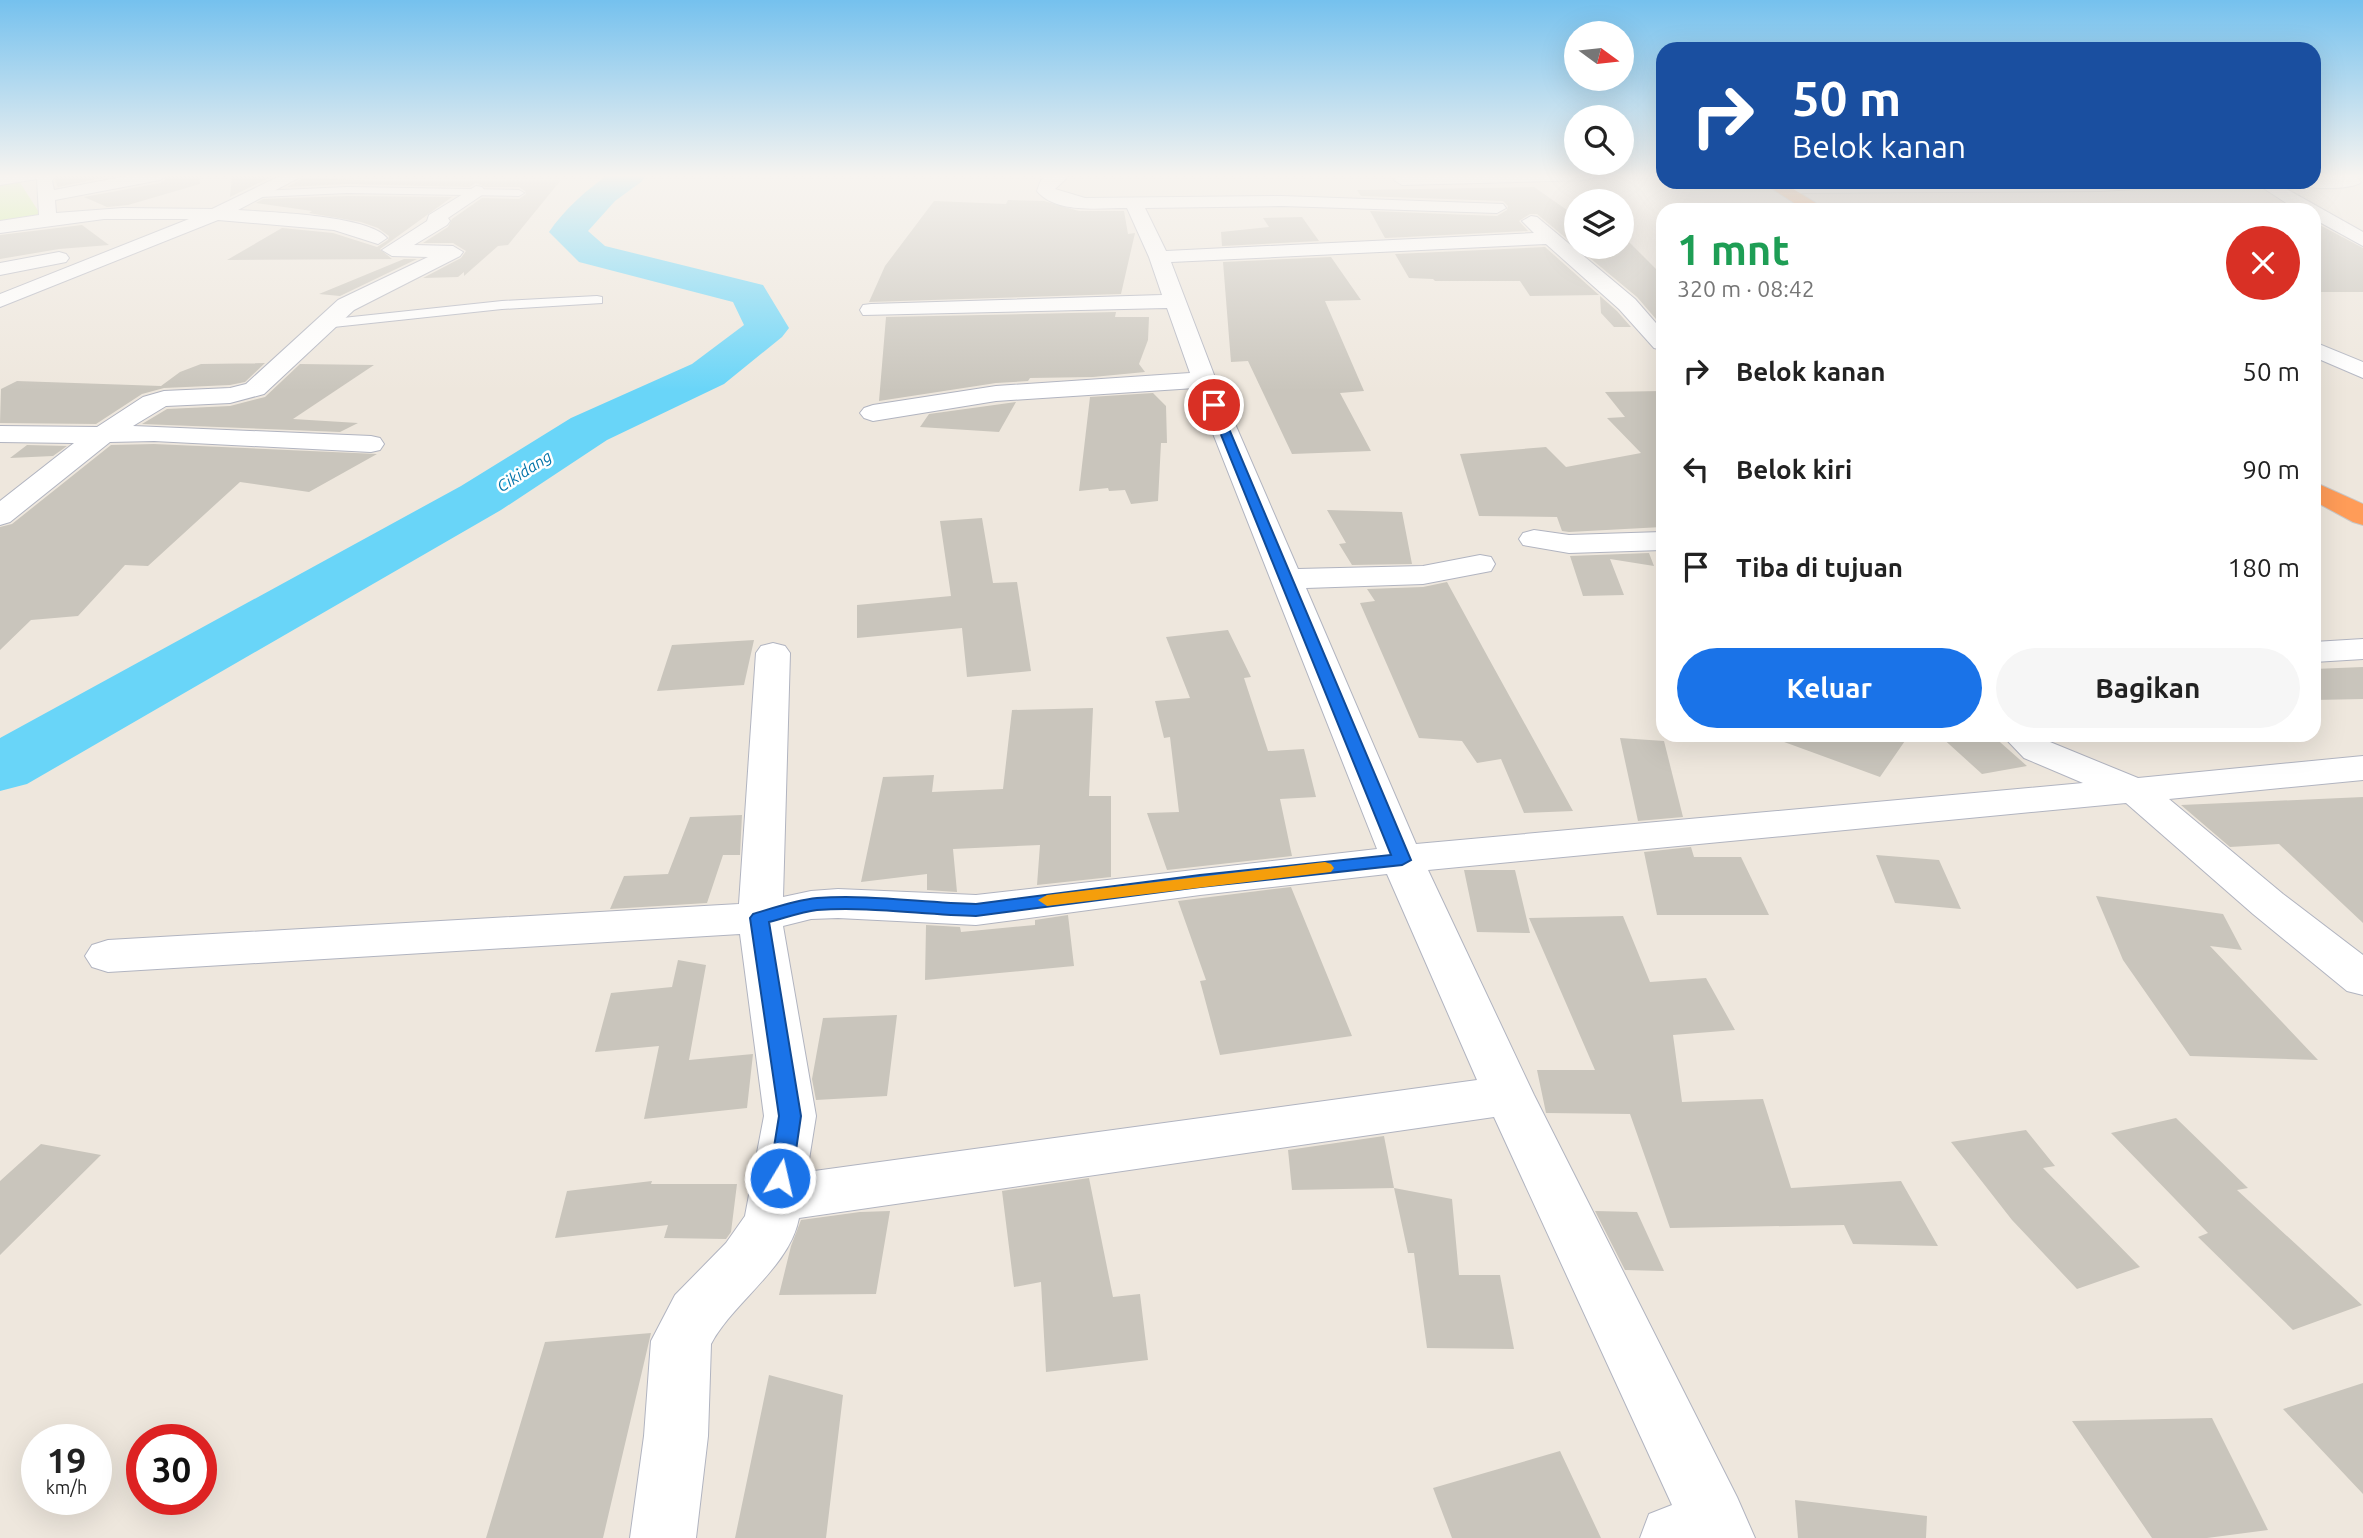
<!DOCTYPE html>
<html lang="id">
<meta charset="utf-8">
<style>
:root{--surface:#fff;--page:#f6f6f6;--text:#222;--muted:#767676;--accent:#1a73e8}
body{margin:0;font-family:Ubuntu,sans-serif;background:var(--page);color:var(--text);height:100vh;display:flex;flex-direction:column;font-size:26px;white-space:nowrap}
*{box-sizing:border-box;margin:0}
p{font-size:23px;color:var(--muted)}
.icon{flex:none;width:38px;height:38px;fill:none;stroke:currentColor;stroke-width:2;stroke-linecap:round;stroke-linejoin:round}
.map{position:relative;flex:1;overflow:hidden}
.details{position:absolute;left:1656px;top:203px;width:665px;height:539px;display:flex;flex-direction:column;background:var(--surface);border-radius:21px;box-shadow:0 7px 28px #0002}
.details>*{flex:none}
.guide{position:absolute;left:1656px;top:42px;width:665px;height:147px;border-radius:21px;box-shadow:0 7px 28px #0002;background:#1a4fa0;color:#fff;overflow:hidden}
.needle{width:46px;rotate:105deg}
.tools{position:absolute;left:1564px;top:21px;display:grid;gap:14px}
.tools a{display:grid;place-items:center;width:70px;height:70px;border-radius:50%;background:var(--surface);box-shadow:0 7px 28px #0002;font-size:35px}
.speed{position:absolute;left:21px;top:1424px;display:flex;gap:14px;font-size:35px;font-weight:700;text-align:center}
.speed>*{display:grid;place-content:center;width:91px;height:91px;border-radius:50%;background:var(--surface);box-shadow:0 7px 28px #0002;line-height:1}
.speed small{font-size:18px;font-weight:400}
.speed .limit{border:10px solid #d22;background:#fff;color:#111}
.pin{position:absolute;display:grid;place-items:center;width:60px;height:60px;color:#fff;margin:-30px;border:4px solid #fff;border-radius:50%;box-shadow:0 2px 7px #0007}
.me{position:absolute;width:77px;margin:-38px;rotate:9deg;stroke-linejoin:round;filter:drop-shadow(0 0 5px #0008)}
.turn{display:flex;align-items:center;gap:24px;height:147px;padding:0 21px;font-size:32px}
.turn .icon{width:91px;height:91px;stroke-width:2.5}
.turn b{display:block;font-size:49px;line-height:60px}
.round{display:grid;place-items:center;flex:none;width:74px;height:74px;border-radius:37px;background:var(--page)}
.headline{display:flex;align-items:center;justify-content:space-between;height:119px;padding:0 21px}
h1{font-size:42px;font-weight:700;line-height:52px;color:#1e9e55}
.primary-button{display:flex;gap:14px;margin-top:auto;padding:14px 21px}
.primary-button a{flex:1;height:80px;border-radius:42px;background:var(--accent);color:#fff;font-size:28px;font-weight:700;line-height:80px;text-align:center}
.primary-button a+a{background:var(--page);color:var(--text)}
ul{padding:0;list-style:none}
li{display:flex;align-items:center;gap:21px;height:98px;padding:0 21px}
li div{flex:1}
li b{display:block;font-size:26px}
li em{font-style:normal}
.map>svg:first-child{display:block}
</style>
<div class="map">
<svg width="2363" height="1538" viewBox="0 0 2363 1538">
<rect width="100%" height="100%" fill="#eee7dd"/>
<path fill="#caf191" d="M17,178L44,220L0,227V180Z"/>
<g fill="none" stroke-linecap="round" stroke-linejoin="round">
<path fill="#69d5f8" fill-rule="evenodd" d="M608,175H646L641,182L615,201L588,231L605,246L763,285L789,328L782,337L724,384L607,440L501,510L27,784L0,791V738L461,486L571,418L692,364L744,325L733,302L579,262L549,232C564,210 586,190 608,175Z"/>
</g>
<path fill="#c9c5bc" d="M57,175H116L58,187L55,181Z
M171,175H199L200,184L128,205L107,207L84,197L160,183Z
M232,176L271,177L230,197Z
M303,178L387,181L561,180L508,245L498,246L464,276V272L458,277L423,278L461,258L466,251L453,243H423L448,227L452,219L482,198L519,199L526,194L525,191L519,187H485L476,183L470,187L347,184L287,187Z
M1534,187L1577,217V247H1622V235L1662,275V326L1637,297L1537,214H1530L1519,221L1528,231L1385,238L1370,211L1497,216L1507,210L1508,206L1503,201L1361,196L1357,190Z
M347,196L452,197L380,249L392,259H417L340,296L319,294L404,259L227,260L282,228L333,233L377,247L388,240L389,236L378,228L361,222L309,213L312,211L256,203L263,199Z
M1008,200L1044,201L1079,211H1124L1128,234L1135,233L1121,294L869,302L885,266L934,201L1006,204Z
M1302,217L1319,241L1222,246L1221,232L1269,227L1263,218Z
M2314,222L2363,248V292H2314Z
M82,225L109,245L59,249L0,259V235Z
M1545,247L1599,295L1530,296L1520,281H1435L1433,279L1409,278L1395,254Z
M1331,257L1361,300L1325,301L1364,391L1340,393L1371,451L1292,454L1248,361L1231,362L1223,262Z
M1600,296L1617,311L1631,327H1614L1601,313Z
M1116,312L1115,317H1149L1148,340L1139,364L1145,372L1093,377L1030,378L1028,381L996,383L879,401L886,317Z
M265,363L245,382L230,385L164,388L142,394L96,424L0,423L1,389L17,381L161,386L180,372L201,364Z
M300,364L374,365L293,419L358,423L340,432L142,424L167,409L230,406L265,397Z
M1662,391V527L1569,532L1562,531L1557,517L1479,516L1460,454L1546,447L1566,467L1641,453L1607,418L1625,417L1605,392Z
M1153,393L1166,406L1167,443H1161L1158,501L1131,504L1125,490L1109,491L1108,488L1079,491L1090,397Z
M1016,402L999,432L920,427L929,414Z
M154,444L377,454L309,492L240,482L148,566L125,565L78,616L31,620L0,650V527L12,524L111,445Z
M27,445L67,446L53,456L10,458Z
M1327,510L1402,512L1412,564L1352,565L1339,544L1346,543Z
M982,518L993,583L1017,582L1031,671L967,677L962,628L857,638V605L951,596L940,521Z
M1649,553L1654,566L1610,559L1624,595L1583,596L1570,556Z
M1447,582L1489,659L1573,811L1524,813L1501,759L1477,763L1462,741L1419,738L1360,603L1375,601L1367,589L1423,587Z
M1228,630L1251,677L1244,678L1268,751L1304,749L1316,797L1280,799L1292,856L1167,870L1147,813L1179,812L1170,737L1164,738L1155,701L1190,698L1166,637Z
M754,640L744,685L657,691L672,645Z
M2363,667V699L2314,700V669Z
M1093,708L1089,796H1111V877L1037,885L1040,845L953,849L957,892L927,890V874L861,882L883,777L934,775L932,792L1003,789L1012,710Z
M1776,735H1909L1880,777L1776,739Z
M1939,735H1992L2027,766L1982,774Z
M1620,738L1664,741L1683,817L1638,821Z
M2363,797V923L2279,844L2230,847L2181,805Z
M742,815L740,855H723L707,903L610,909L624,876L668,874L690,817Z
M1691,847L1694,857H1741L1769,915H1657L1644,852Z
M1876,855L1939,860L1961,909L1895,903Z
M1464,870H1515L1530,933L1477,932Z
M1291,887L1352,1036L1220,1055L1200,981L1206,980L1178,901Z
M2096,896L2223,914L2242,950L2210,946L2318,1060L2190,1056L2123,960Z
M1068,915L1074,966L925,980L926,925L960,927L961,932L1035,925V920Z
M1623,916L1650,982L1706,978L1735,1030L1673,1035L1682,1102L1763,1099L1791,1188L1901,1181L1938,1246L1853,1244L1844,1225L1670,1228L1630,1114L1546,1113L1537,1070H1595L1529,918Z
M678,960L706,965L689,1060L753,1054L747,1108L644,1119L659,1046L595,1052L611,993L672,987Z
M897,1015L887,1096L816,1100L812,1079L823,1018Z
M2176,1118L2248,1188L2237,1190L2362,1305L2293,1330L2198,1237L2208,1233L2111,1133Z
M2026,1130L2055,1166L2043,1168L2140,1267L2077,1289L2012,1220L1951,1142Z
M1384,1136L1394,1188L1292,1190L1288,1150Z
M41,1144L101,1155L0,1255V1181Z
M1089,1178L1113,1297L1140,1294L1148,1360L1046,1372L1041,1282L1014,1287L1002,1191Z
M652,1181L651,1184H737L731,1232L726,1239L664,1238L668,1225L555,1238L567,1191Z
M1394,1188L1452,1199L1459,1275H1500L1514,1349L1427,1348L1414,1253H1408Z
M890,1211L876,1294L779,1295L791,1246L801,1220L860,1212Z
M1595,1211L1637,1212L1664,1271L1625,1270Z
M651,1333L603,1538H486L545,1342Z
M769,1375L843,1395L826,1538H735Z
M2363,1383V1494L2283,1409Z
M2212,1418L2268,1530L2207,1538H2152L2072,1421Z
M1560,1451L1601,1538H1452L1433,1488Z
M1795,1500L1927,1516L1926,1538H1798Z"/>
<g fill="none" stroke-linecap="round" stroke-linejoin="round">
<g stroke="#b1b4c0" stroke-width="2">
<path id="lane" d="M347,187L519,190L524,193L519,196L347,193L260,197L255,194L260,191Z
M597,296L602,297V303L502,309L324,328L317,324L324,320L502,301Z"/>
</g>
<g stroke="#b1b4c0" stroke-width="2">
<path id="street" d="M0,175H55L52,181L54,190L132,175H168L160,180L55,200L56,213L123,208L212,209L282,175H304L238,210C268,212 369,215 387,238L378,244L334,230L218,220L0,307V294L189,219H104L0,233V221L39,215L37,179L0,185Z
M1050,175H1070L1055,189L1085,198L1282,196L1503,204L1506,208L1497,213L1282,206L1145,208L1166,251L1534,233L1522,221L1531,216L1537,217L1635,299L1662,330V350L1654,348L1619,309L1546,244L1171,262L1216,380L1298,569L1423,566L1480,555L1491,557L1495,564L1491,571L1423,584L1306,588L1416,844L2083,783L2024,758L2002,735H2043L2050,742L2138,778L2363,756V780L2169,799L2283,894L2363,955V995L2347,991L2253,914L2126,803L1428,870L1534,1095L1737,1497L1755,1538H1640L1649,1514L1672,1505L1494,1117L799,1218C790,1267 733,1302 711,1344L708,1436L696,1538H630L644,1436L651,1341L675,1295L726,1243L745,1216L764,1116L740,934L108,972L92,967L85,956L92,945L108,940L739,904L756,653L761,646L773,643L785,646L790,653L783,897L811,891L838,889L976,895L1377,849L1195,388L996,401L873,421L864,418L860,413L864,408L873,405L996,386L1190,373L1167,308L863,315L860,310L863,305L871,304L1162,295L1149,257L1127,208C1100,208 1056,214 1037,191L1041,180ZM1387,874L1477,1080L807,1172L816,1116L783,926L811,919L838,918L976,925L1200,895Z
M1401,175H1596L1588,180L1402,185L1394,180Z
M2335,175H2354L2361,182C2353,190 2301,190 2293,182H2314V177Z
M2181,182L2173,187L2100,191L1780,193L1772,188L1780,183Z
M2254,182H2274L2363,232V246L2314,219V210H2297Z
M476,186L482,187L485,191L482,195L448,218L450,221L447,225L414,245L453,246L463,252L460,256L354,310L264,394L230,403L166,406L133,426L371,436L380,438L384,444L380,450L371,452L154,441L110,442L10,522L0,525V501L74,443L0,442V426L97,427L143,397L164,391L230,388L246,384L338,300L428,257L392,256L382,250L427,221L429,215Z
M59,252L66,254L69,258L66,262L0,275V263Z
M2314,342L2363,362V378L2314,357Z
M1534,530L1569,535L1662,532V550L1569,553L1523,545L1519,539L1523,533Z
M2363,639V659L2314,662V642Z"/>
</g>
<g stroke="#c8c8c8" stroke-width="2">
<path id="highway" d="M1762,182H1782L1827,210H1805Z
M2314,482L2363,504V525L2353,522L2314,501Z"/>
</g>
<use href="#lane" fill="#fff" fill-rule="evenodd"/>
<use href="#street" fill="#fff" fill-rule="evenodd"/>
<use href="#highway" fill="#ff9c58" fill-rule="evenodd"/>
</g>
<linearGradient id="sky" x2="0" y2="1"><stop stop-color="#75c1ee"/><stop offset="0.45" stop-color="#f7f4f0"/><stop offset="1" stop-color="#f7f4f0" stop-opacity="0"/></linearGradient>
<rect width="2363" height="391" fill="url(#sky)"/>
<path fill="#1a73e8" stroke="#114b97" stroke-width="2" d="M1214,401L1219,405L1411,860L1402,865L1200,887L976,916C923,915 870,906 817,910C801,912 785,918 769,922L801,1116L792,1178L788,1184L780,1187L773,1184L769,1178L779,1116L750,918L753,914C773,908 796,900 817,898C870,894 923,903 976,904L1200,875L1391,855L1209,405Z"/>
<path fill="#f59e0b" d="M1325,862L1331,864L1334,868L1331,872L1047,906L1038,900L1047,895Z"/>
<g text-anchor="middle" dominant-baseline="central" stroke-width="5" stroke-linejoin="round" paint-order="stroke">
<g font-size="16" font-style="italic" fill="#0374a9" stroke="#fff">
<text transform="translate(524 471) rotate(-33)">Cikidang</text>
</g>
</g>
</svg>
<div class="tools">
<a><svg class="needle" viewBox="-14 -14 28 28"><path d="M0-13l5 13h-10z" fill="#e53935"/><path d="M0 13l5-13h-10z" fill="#767676"/></svg></a>
<a><svg class="icon" aria-label="search" viewBox="0 0 24 24"><circle cx="10" cy="10" r="6"/><path d="M15 15l6 6"/></svg></a>
<a><svg class="icon" aria-label="layers" viewBox="0 0 24 24"><path d="M12 4l9 5-9 5-9-5zM3 14l9 5 9-5"/></svg></a>
</div>
<div class="speed"><div>19<small>km/h</small></div><div class="limit">30</div></div>
<div class="pin" style="left:1214px;top:405px;background:#d93025"><svg class="icon" aria-label="arrive" viewBox="0 0 24 24"><path d="M6 21V4h12l-3 4 3 4H6"/></svg></div>
<svg class="me" style="left:780px;top:1178px" viewBox="-20 -20 40 40"><circle r="17" fill="#1a73e8" stroke="#fff" stroke-width="3"/><path d="M0-11L8 9 0 5-8 9z" fill="#fff"/></svg>
<div class="guide">
<div class="turn"><svg class="icon" aria-label="right" viewBox="0 0 24 24"><path d="M7 20v-9h11M14 6l5 5-5 5"/></svg><div><b>50 m</b>Belok kanan</div></div>
</div>
<section class="details">
<div class="headline"><div><h1>1 mnt</h1><p>320 m · 08:42</p></div><a class="round" style="background:#d93025;color:#fff"><svg class="icon" aria-label="close" viewBox="0 0 24 24"><path d="M6 6l12 12M18 6L6 18"/></svg></a></div>
<ul>
<li><svg class="icon" aria-label="right" viewBox="0 0 24 24"><path d="M7 20v-9h11M14 6l5 5-5 5"/></svg><div><b>Belok kanan</b></div><em>50 m</em></li>
<li><svg class="icon" aria-label="left" viewBox="0 0 24 24"><path d="M17 20v-9H6M10 6l-5 5 5 5"/></svg><div><b>Belok kiri</b></div><em>90 m</em></li>
<li><svg class="icon" aria-label="arrive" viewBox="0 0 24 24"><path d="M6 21V4h12l-3 4 3 4H6"/></svg><div><b>Tiba di tujuan</b></div><em>180 m</em></li>
</ul>
<div class="primary-button"><a>Keluar</a><a>Bagikan</a></div>
</section>
</div>
